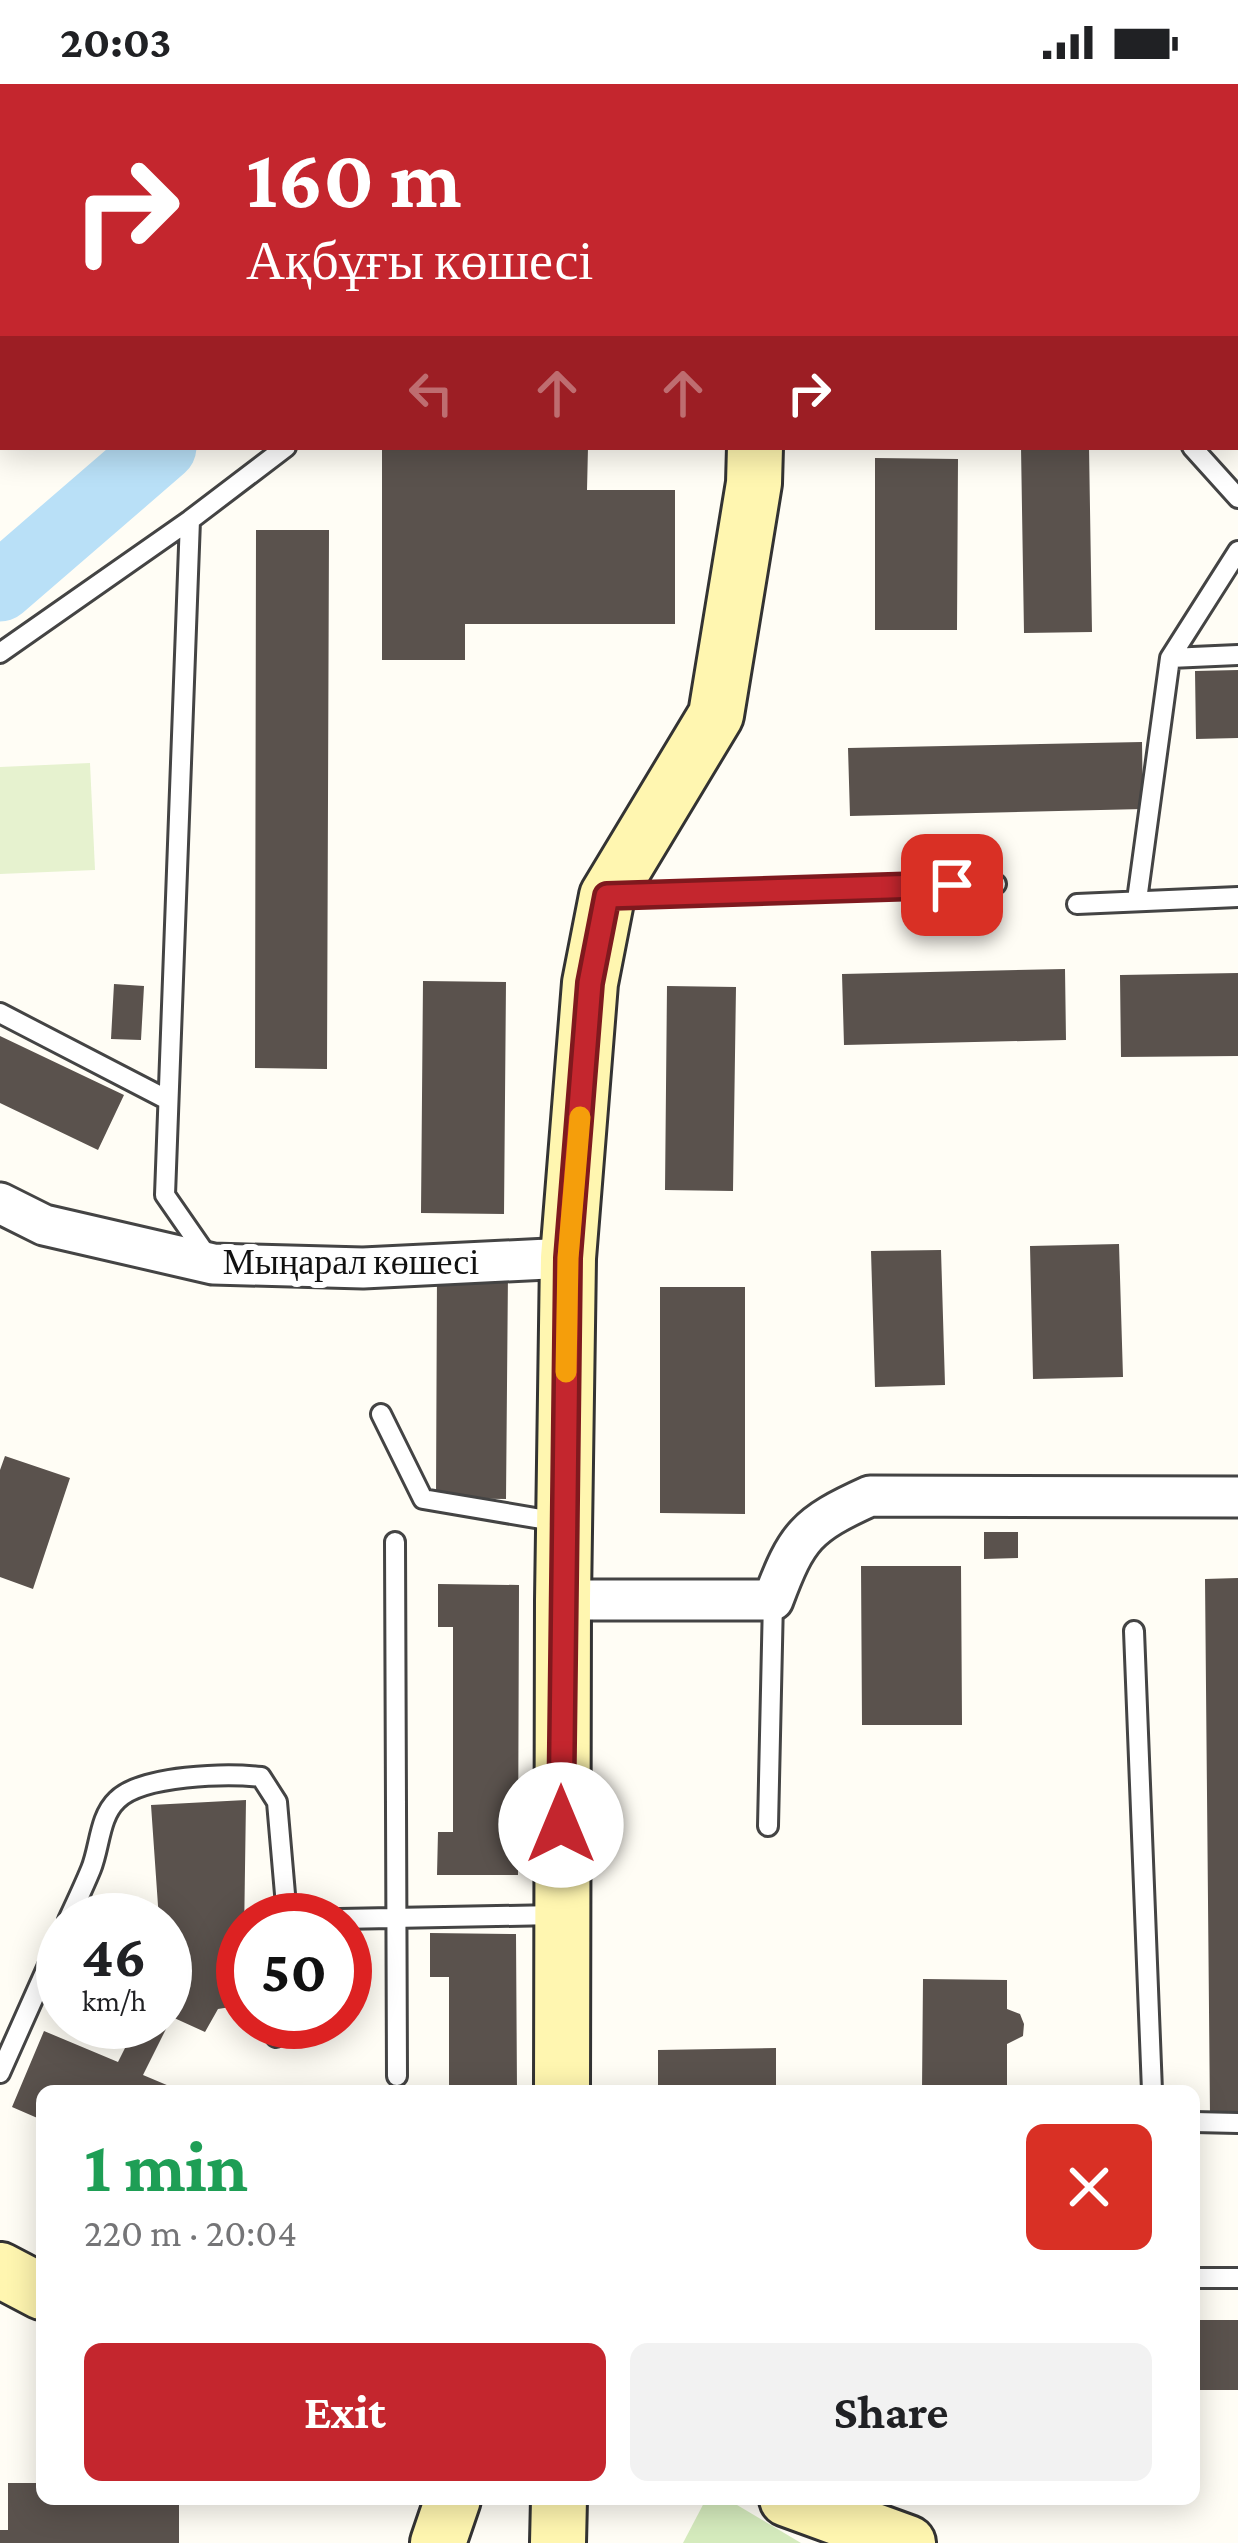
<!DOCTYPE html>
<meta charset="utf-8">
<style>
:root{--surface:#fff;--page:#f2f2f2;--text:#202124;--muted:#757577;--accent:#c4262e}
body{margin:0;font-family:"Crimson Pro",serif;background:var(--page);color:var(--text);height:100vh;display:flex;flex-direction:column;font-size:45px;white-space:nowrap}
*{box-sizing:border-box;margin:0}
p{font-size:39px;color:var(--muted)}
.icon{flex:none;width:66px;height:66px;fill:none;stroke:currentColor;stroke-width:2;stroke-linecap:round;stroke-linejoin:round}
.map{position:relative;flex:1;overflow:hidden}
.sheet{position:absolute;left:36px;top:2001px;width:1164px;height:420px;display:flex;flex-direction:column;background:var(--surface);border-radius:18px;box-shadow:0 6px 30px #0003}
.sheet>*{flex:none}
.hud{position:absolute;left:0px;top:0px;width:1239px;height:366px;box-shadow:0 6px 30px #0003;background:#c4262e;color:#fff;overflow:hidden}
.speed{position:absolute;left:36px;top:1809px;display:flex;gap:24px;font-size:60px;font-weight:700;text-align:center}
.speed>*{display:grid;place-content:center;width:156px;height:156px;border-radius:50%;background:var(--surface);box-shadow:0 6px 30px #0003;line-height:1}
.speed small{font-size:30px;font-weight:400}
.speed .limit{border:18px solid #d22;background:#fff;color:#111}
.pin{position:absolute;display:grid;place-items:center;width:102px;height:102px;color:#fff;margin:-51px;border-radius:24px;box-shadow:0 6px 18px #0006}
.me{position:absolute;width:132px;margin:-66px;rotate:0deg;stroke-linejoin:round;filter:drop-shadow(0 0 9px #0008)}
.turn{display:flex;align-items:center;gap:42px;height:252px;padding:0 48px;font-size:54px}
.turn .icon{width:156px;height:156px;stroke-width:2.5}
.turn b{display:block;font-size:84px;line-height:102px}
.lanes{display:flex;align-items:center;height:114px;padding:0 48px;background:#0003;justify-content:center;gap:60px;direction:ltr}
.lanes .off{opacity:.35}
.round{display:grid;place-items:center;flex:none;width:126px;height:126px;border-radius:18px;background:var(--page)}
.headline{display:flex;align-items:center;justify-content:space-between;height:204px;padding:0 48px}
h1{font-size:72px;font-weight:700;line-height:90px;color:#1e9e55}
.primary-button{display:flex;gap:24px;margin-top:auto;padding:24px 48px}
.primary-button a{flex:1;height:138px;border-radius:18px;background:var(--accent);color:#fff;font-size:48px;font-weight:700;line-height:138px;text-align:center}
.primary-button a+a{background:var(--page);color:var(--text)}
.status{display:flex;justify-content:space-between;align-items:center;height:84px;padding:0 60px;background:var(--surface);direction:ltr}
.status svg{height:33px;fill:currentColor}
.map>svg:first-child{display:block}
</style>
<div class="status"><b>20:03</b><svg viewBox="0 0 49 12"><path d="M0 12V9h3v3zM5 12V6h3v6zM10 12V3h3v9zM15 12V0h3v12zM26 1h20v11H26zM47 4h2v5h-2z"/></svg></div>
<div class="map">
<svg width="1238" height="2459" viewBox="0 0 1238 2459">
<rect width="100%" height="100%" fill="#fffdf5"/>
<path fill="#d5ebbd" d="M706,2415H727L801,2459H683Z"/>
<path fill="#e6f2cf" d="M90,679L95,786L0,790V683Z"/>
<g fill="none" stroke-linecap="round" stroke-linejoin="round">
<path stroke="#b9e0f7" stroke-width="69" d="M1236,253H1238
M0,503L162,363"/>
</g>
<path fill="#5a524d" d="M382,363H588L587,406H675V540H465V576H382Z
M1021,363H1089L1092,548L1024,549Z
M875,374L958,375L957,546H875Z
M256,446H329L327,985L255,984Z
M1238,586V654L1196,655L1195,587Z
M1142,658L1143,725L850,732L848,664Z
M1065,885L1066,956L844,961L842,890Z
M1238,889V972L1121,973L1120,891Z
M423,897L506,898L504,1130L421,1129Z
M114,900L144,902L141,956L111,955Z
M667,902L736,903L733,1107L665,1106Z
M0,952L124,1011L98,1066L0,1019Z
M1119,1160L1123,1293L1033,1295L1030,1162Z
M941,1166L945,1301L875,1303L871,1167Z
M437,1187H508L506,1415L436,1414Z
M660,1203H745V1430L660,1429Z
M5,1372L70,1394L33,1505L0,1493V1386Z
M984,1448H1018V1474L984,1475Z
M861,1482H961L962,1641H862Z
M1238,1494V2032H1210L1205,1495Z
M438,1500L519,1501L518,1791H437L438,1748H453V1543H438Z
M246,1716L243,1921L218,1925L205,1948L172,1933L143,1991L181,2007H42V2036L12,2023L44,1947L118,1978L138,1938H165V1836H159L151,1721Z
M430,1849L516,1850L517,2007H449V1893H430Z
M923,1895L1007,1896V1925L1020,1930L1024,1940L1023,1952L1007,1960V2007H922Z
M776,1964V2007H658V1966Z
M1194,2236H1238V2306H1194Z
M8,2399H42V2415H179V2459H0V2446H8Z"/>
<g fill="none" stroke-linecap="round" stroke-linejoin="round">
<g stroke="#444" stroke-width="24">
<path id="lane" d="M0,133L3,118
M1192,363L1238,414
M190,436L165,1111L210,1176
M0,569L190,436L286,363
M1170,574L1238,571
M618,812L996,800
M1137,816L1170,574L1238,467
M1077,820L1238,813
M0,929L166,1015
M381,1330L423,1415L559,1438
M395,1458L397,1992
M1134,1547L1152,2007
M768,1742L773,1516
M68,1836C76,1819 84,1802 91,1785C100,1763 99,1733 117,1716C142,1691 228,1689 261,1693L277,1718L287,1833
M287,1836L556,1831
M276,1953L278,1938
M0,1989L63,1848
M1194,2038L1238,2039
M1194,2194H1238"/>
</g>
<g stroke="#444" stroke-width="45">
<path id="street" d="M0,38H3
M0,1119L44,1141L213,1180L363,1184L568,1174
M563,1516H773C797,1452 806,1441 870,1412L1238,1413"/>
</g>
<g stroke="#333" stroke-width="60">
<path id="secondary" d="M748,0V3
M562,2007L563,1516L568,1174L590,899L607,812L716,631L754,399L755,363
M0,2186L42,2208
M787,2415L908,2459
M438,2459L453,2415
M558,2459L559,2415"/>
</g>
<use href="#lane" stroke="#fff" stroke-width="18"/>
<use href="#street" stroke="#fff" stroke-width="39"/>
<use href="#secondary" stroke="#fff6b0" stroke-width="54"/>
</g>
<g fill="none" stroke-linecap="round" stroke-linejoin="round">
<g stroke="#7f191e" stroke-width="30">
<path id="route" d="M561,1741L568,1174L590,899L607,812L952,801"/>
</g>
<use href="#route" stroke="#c4262e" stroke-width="21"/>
<path stroke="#f59e0b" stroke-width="21" d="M566,1288L568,1174L580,1033"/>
</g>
<g text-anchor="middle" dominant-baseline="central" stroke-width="12" stroke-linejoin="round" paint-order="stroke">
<g font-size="36" fill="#111" stroke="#fff">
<text x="351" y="1178">Мыңарал көшесі</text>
</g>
</g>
</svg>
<div class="speed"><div>46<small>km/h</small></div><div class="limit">50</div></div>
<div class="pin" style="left:952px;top:801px;background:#d93025"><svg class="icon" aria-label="arrive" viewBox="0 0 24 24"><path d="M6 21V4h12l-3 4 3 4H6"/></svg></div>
<svg class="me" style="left:561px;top:1741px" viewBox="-20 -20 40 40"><circle r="19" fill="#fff"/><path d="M0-13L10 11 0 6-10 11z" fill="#c4262e"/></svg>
<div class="hud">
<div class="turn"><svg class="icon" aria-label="right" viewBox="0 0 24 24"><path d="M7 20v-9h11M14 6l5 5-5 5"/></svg><div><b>160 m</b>Ақбұғы көшесі</div></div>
<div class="lanes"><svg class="icon off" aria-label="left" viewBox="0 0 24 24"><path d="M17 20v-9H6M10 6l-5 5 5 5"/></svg><svg class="icon off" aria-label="ahead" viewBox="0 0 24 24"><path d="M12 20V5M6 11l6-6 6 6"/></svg><svg class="icon off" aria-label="ahead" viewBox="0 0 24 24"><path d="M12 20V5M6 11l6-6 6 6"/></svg><svg class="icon" aria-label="right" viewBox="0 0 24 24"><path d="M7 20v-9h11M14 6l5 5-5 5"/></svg></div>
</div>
<section class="sheet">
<div class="headline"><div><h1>1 min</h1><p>220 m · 20:04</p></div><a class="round" style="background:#d93025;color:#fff"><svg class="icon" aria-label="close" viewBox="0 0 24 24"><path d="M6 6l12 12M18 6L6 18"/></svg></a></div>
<div class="primary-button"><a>Exit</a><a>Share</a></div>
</section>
</div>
